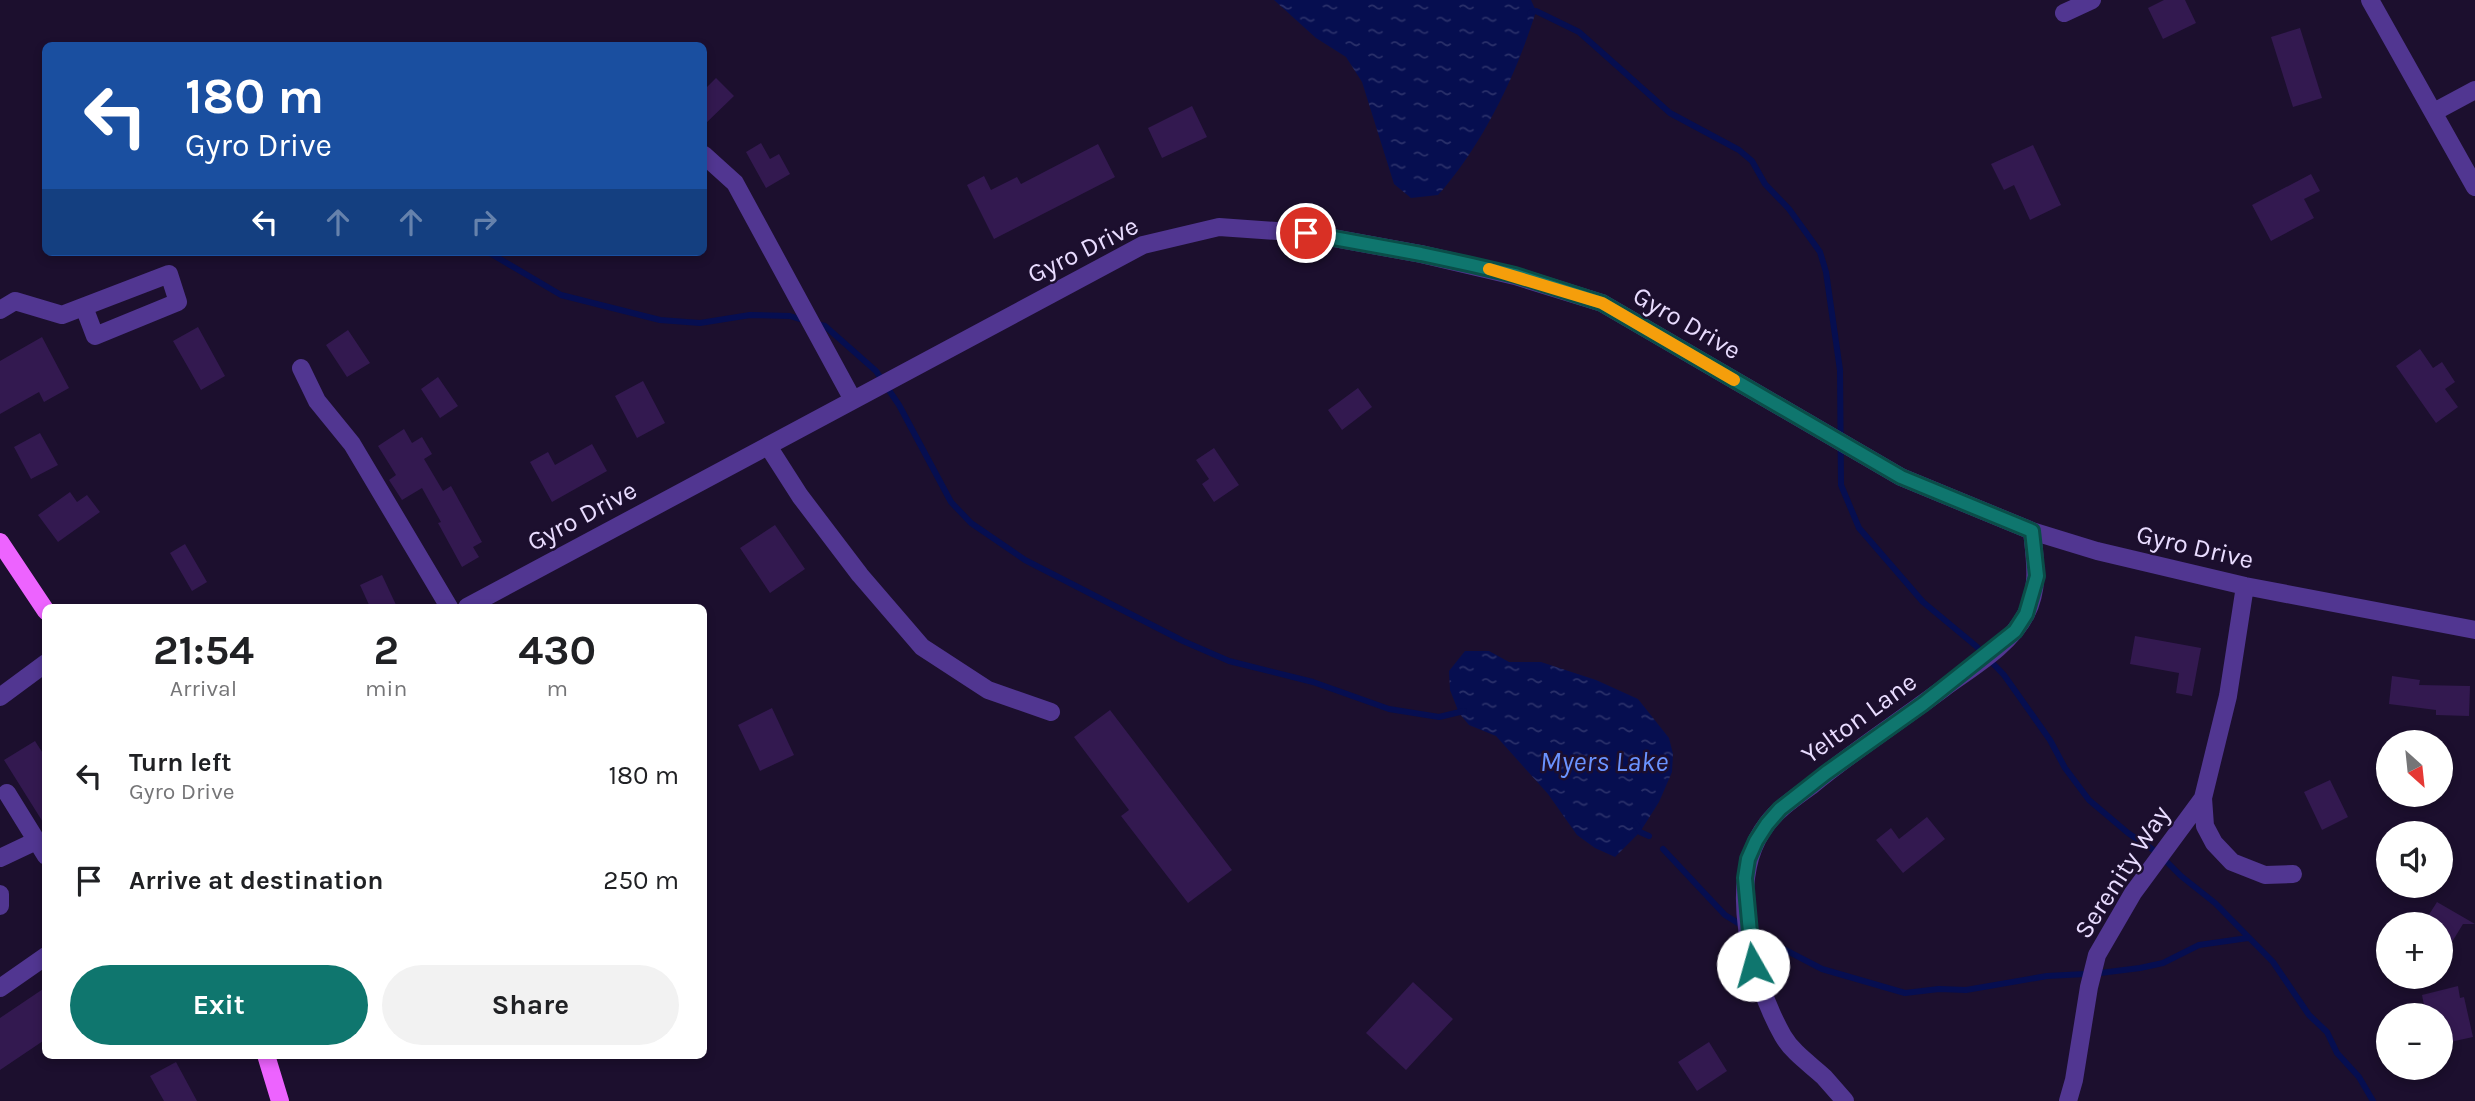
<!DOCTYPE html>
<meta charset="utf-8">
<style>
:root{--surface:#fff;--page:#f2f2f2;--text:#202124;--muted:#757577;--accent:#0f766e}
body{margin:0;font-family:Karla,sans-serif;background:var(--page);color:var(--text);height:100vh;display:flex;flex-direction:column;font-size:26px;white-space:nowrap}
*{box-sizing:border-box;margin:0}
p{font-size:23px;color:var(--muted)}
.icon{flex:none;width:38px;height:38px;fill:none;stroke:currentColor;stroke-width:2;stroke-linecap:round;stroke-linejoin:round}
.map{position:relative;flex:1;overflow:hidden}
.drawer{position:absolute;left:42px;top:604px;width:665px;height:455px;display:flex;flex-direction:column;background:var(--surface);border-radius:10px;box-shadow:0 4px 10px #0003}
.drawer>*{flex:none}
.top-card{position:absolute;left:42px;top:42px;width:665px;height:214px;border-radius:10px;box-shadow:0 4px 10px #0003;background:#1a4fa0;color:#fff;overflow:hidden}
.needle{width:46px;rotate:153deg}
.buttons{position:absolute;left:2376px;top:730px;display:grid;gap:14px}
.buttons a{display:grid;place-items:center;width:77px;height:77px;border-radius:50%;background:var(--surface);box-shadow:0 4px 10px #0003;font-size:35px}
.pin{position:absolute;display:grid;place-items:center;width:60px;height:60px;color:#fff;margin:-30px;border:4px solid #fff;border-radius:50%;box-shadow:0 2px 7px #0007}
.me{position:absolute;width:77px;margin:-38px;rotate:353deg;stroke-linejoin:round;filter:drop-shadow(0 0 5px #0008)}
.turn{display:flex;align-items:center;gap:24px;height:147px;padding:0 28px;font-size:32px}
.turn .icon{width:91px;height:91px;stroke-width:2.5}
.turn b{display:block;font-size:49px;line-height:60px}
.lanes{display:flex;align-items:center;height:66px;padding:0 28px;background:#0003;justify-content:center;gap:35px;direction:ltr}
.lanes .off{opacity:.35}
.eta{display:flex;justify-content:space-evenly;align-items:center;height:119px;text-align:center}
.eta b{font-size:42px;font-weight:700;line-height:49px}
.primary-button{display:flex;gap:14px;margin-top:auto;padding:14px 28px}
.primary-button a{flex:1;height:80px;border-radius:42px;background:var(--accent);color:#fff;font-size:28px;font-weight:700;line-height:80px;text-align:center}
.primary-button a+a{background:var(--page);color:var(--text)}
ul{padding:0;list-style:none}
li{display:flex;align-items:center;gap:21px;height:105px;padding:0 28px}
li div{flex:1}
li b{display:block;font-size:26px}
li em{font-style:normal}
.map>svg:first-child{display:block}
</style>
<div class="map">
<svg width="2475" height="1101" viewBox="0 0 2475 1101">
<defs>
<pattern id="water-ripples" width="26" height="14" patternUnits="userSpaceOnUse" patternTransform="scale(1.75)"><rect width="26" height="14" fill="#060e50"/><path d="M2 4q2-2 4 0t4 0M15 11q2-2 4 0t4 0" fill="none" stroke="#2a306a"/></pattern>
</defs>
<rect width="100%" height="100%" fill="#1c0f2e"/>
<path fill="url(#water-ripples)" d="M1274,0H1531L1536,11C1517,74 1482,146 1438,195L1411,198L1394,184L1362,82L1346,57L1316,38Z
M1465,651H1489L1509,662H1541L1596,680L1638,699L1669,738L1673,754L1672,772L1659,802L1640,832L1615,857L1595,848L1577,835L1548,794L1496,736L1469,725L1459,713L1450,690L1449,671Z"/>
<g fill="none" stroke-linecap="round" stroke-linejoin="round">
<path stroke="#060e50" stroke-width="6" d="M1530,13L1536,11L1579,32L1670,113L1739,150L1752,161L1765,184L1789,209L1820,252L1826,272L1840,370L1841,485L1859,528L1923,602L1976,646L2004,675L2050,740L2065,768L2089,800L2128,833L2158,853L2181,876L2215,903L2273,962L2309,1015L2327,1032L2337,1053L2359,1077L2373,1101
M488,252L561,295L660,320L700,323L750,315L790,316L806,321
M816,324L825,326L876,371L899,405L951,502L971,523L1025,560L1183,641L1229,661L1313,682L1389,709L1439,717L1464,711
M1636,824L1640,832L1649,836
M1663,849L1725,915L1741,925
M1755,934L1822,969L1905,993L1939,989L1966,990L2047,976L2085,974
M2100,973L2140,968L2163,963L2199,945L2248,938"/>
</g>
<path fill="#331950" d="M2164,0H2185L2196,23L2163,39L2148,8Z
M2300,28L2322,98L2293,107L2271,37Z
M716,78L734,96L704,125V90Z
M1192,106L1207,137L1162,158L1148,128Z
M761,143L770,159L779,154L790,174L766,188L746,152Z
M1098,144L1115,177L994,239L967,185L984,176L991,190L1017,177L1021,184Z
M2033,145L2061,205L2030,220L2014,185L2004,190L1991,164Z
M2311,174L2320,191L2304,199L2314,218L2271,241L2252,205Z
M198,327L225,376L201,390L173,341Z
M348,330L370,363L347,377L326,345Z
M42,337L69,388L44,402L39,392L0,414V361Z
M2420,349L2433,368L2442,362L2455,382L2445,389L2458,407L2436,423L2396,366Z
M438,377L458,406L440,418L421,389Z
M643,381L665,423L637,438L615,396Z
M1358,388L1372,407L1342,430L1328,410Z
M404,429L412,443L422,437L432,454L424,459L443,491L451,486L482,542L473,547L479,557L462,567L438,523L441,522L422,488L402,500L389,480L396,475L378,446Z
M40,433L58,465L31,479L14,447Z
M592,444L607,471L552,502L530,462L548,452L555,465Z
M1214,448L1239,485L1214,502L1202,484L1209,479L1196,460Z
M70,492L77,502L87,495L100,512L58,542L38,515Z
M775,525L805,569L770,593L740,548Z
M185,544L207,582L192,591L170,553Z
M382,575L397,607H370L360,585Z
M2135,636L2201,648L2192,696L2176,693L2179,673L2130,664Z
M2392,676L2420,680L2419,685L2470,686L2469,716L2436,715V710L2389,704Z
M772,708L794,755L760,771L738,725Z
M1110,710L1232,870L1188,903L1121,816L1129,810L1074,737Z
M35,741L46,758V827L4,760Z
M2330,780L2348,817L2322,830L2304,792Z
M1927,817L1945,839L1903,873L1876,840L1891,828L1899,839Z
M2437,902L2475,924H2463L2441,960V924H2423Z
M1413,982L1453,1019L1406,1070L1366,1033Z
M2458,986L2460,998L2464,997L2473,1037L2441,1044V1015H2426L2422,995Z
M46,987V1039L0,1070V1018Z
M1709,1042L1727,1071L1697,1091L1678,1062Z
M176,1062L197,1101H164L150,1076Z"/>
<g fill="none" stroke-linecap="round" stroke-linejoin="round">
<path stroke="#513691" stroke-width="18" d="M2370,0L2475,187
M2064,13L2092,0
M2434,112L2475,90
M704,155L735,183L853,400
M0,310L15,301L62,315L169,274L178,302L95,336L84,307
M301,368L317,401L352,444L449,607
M768,446L800,496L860,575L922,647L988,690L1051,712
M467,607L1143,245L1219,227L1306,233L1421,254L1515,276L1602,303L1901,477L2032,531L2097,551L2245,586L2475,630
M0,697L46,663
M7,793L46,856
M2203,798L2205,826L2214,843L2232,862L2265,875L2293,874
M0,858L36,841
M0,894V906
M0,988L46,956
M1845,1101C1838,1093 1831,1085 1824,1077C1810,1064 1793,1053 1783,1036C1752,981 1724,879 1767,824C1778,809 1796,797 1811,786C1853,751 1900,721 1944,688C1971,668 2010,646 2026,614C2040,587 2035,560 2032,531
M2068,1101L2074,1080L2089,987L2097,955L2133,893L2203,798L2228,696L2245,586"/>
<path stroke="#ed63ff" stroke-width="18" d="M0,542L46,611
M266,1055L280,1101"/>
</g>
<g fill="none" stroke-linecap="round" stroke-linejoin="round">
<g stroke="#0a4d48" stroke-width="18">
<path id="route" d="M1306,233L1421,254L1472,265L1515,275L1602,303L1901,477L2032,531L2037,576L2026,614L2015,631L1923,704L1826,773L1780,809L1767,824L1756,841L1748,859L1745,878L1753,965"/>
</g>
<use href="#route" stroke="#0f766e" stroke-width="12"/>
<path stroke="#f59e0b" stroke-width="12" d="M1489,269L1602,303L1734,380"/>
</g>
<g text-anchor="middle" dominant-baseline="central" stroke-width="5" stroke-linejoin="round" paint-order="stroke">
<g font-size="26" fill="#e9dcff" stroke="#1c0f2e">
<text transform="translate(1083 250) rotate(-26)">Gyro Drive</text>
<text transform="translate(1687 323) rotate(30)">Gyro Drive</text>
<text transform="translate(582 516) rotate(-28)">Gyro Drive</text>
<text transform="translate(2195 547) rotate(13)">Gyro Drive</text>
<text transform="translate(1859 718) rotate(-36)">Yelton Lane</text>
<text transform="translate(2122 872) rotate(-57)">Serenity Way</text>
</g>
<g font-size="28" font-style="italic" fill="#6a93ff" stroke="#1c0f2e">
<text x="1604" y="761">Myers Lake</text>
</g>
</g>
</svg>
<div class="buttons">
<a><svg class="needle" viewBox="-14 -14 28 28"><path d="M0-13l5 13h-10z" fill="#e53935"/><path d="M0 13l5-13h-10z" fill="#757577"/></svg></a>
<a><svg class="icon" aria-label="sound" viewBox="0 0 24 24"><path d="M4 9h4l5-4v14l-5-4H4zM17 9q2 3 0 6"/></svg></a>
<a>+</a>
<a>−</a>
</div>
<div class="pin" style="left:1306px;top:233px;background:#d93025"><svg class="icon" aria-label="arrive" viewBox="0 0 24 24"><path d="M6 21V4h12l-3 4 3 4H6"/></svg></div>
<svg class="me" style="left:1753px;top:965px" viewBox="-20 -20 40 40"><circle r="19" fill="#fff"/><path d="M0-13L10 11 0 6-10 11z" fill="#0f766e"/></svg>
<div class="top-card">
<div class="turn"><svg class="icon" aria-label="left" viewBox="0 0 24 24"><path d="M17 20v-9H6M10 6l-5 5 5 5"/></svg><div><b>180 m</b>Gyro Drive</div></div>
<div class="lanes"><svg class="icon" aria-label="left" viewBox="0 0 24 24"><path d="M17 20v-9H6M10 6l-5 5 5 5"/></svg><svg class="icon off" aria-label="ahead" viewBox="0 0 24 24"><path d="M12 20V5M6 11l6-6 6 6"/></svg><svg class="icon off" aria-label="ahead" viewBox="0 0 24 24"><path d="M12 20V5M6 11l6-6 6 6"/></svg><svg class="icon off" aria-label="right" viewBox="0 0 24 24"><path d="M7 20v-9h11M14 6l5 5-5 5"/></svg></div>
</div>
<section class="drawer">
<div class="eta">
<div><b>21:54</b><p>Arrival</p></div>
<div><b>2</b><p>min</p></div>
<div><b>430</b><p>m</p></div>
</div>
<ul>
<li><svg class="icon" aria-label="left" viewBox="0 0 24 24"><path d="M17 20v-9H6M10 6l-5 5 5 5"/></svg><div><b>Turn left</b><p>Gyro Drive</p></div><em>180 m</em></li>
<li><svg class="icon" aria-label="arrive" viewBox="0 0 24 24"><path d="M6 21V4h12l-3 4 3 4H6"/></svg><div><b>Arrive at destination</b></div><em>250 m</em></li>
</ul>
<div class="primary-button"><a>Exit</a><a>Share</a></div>
</section>
</div>
